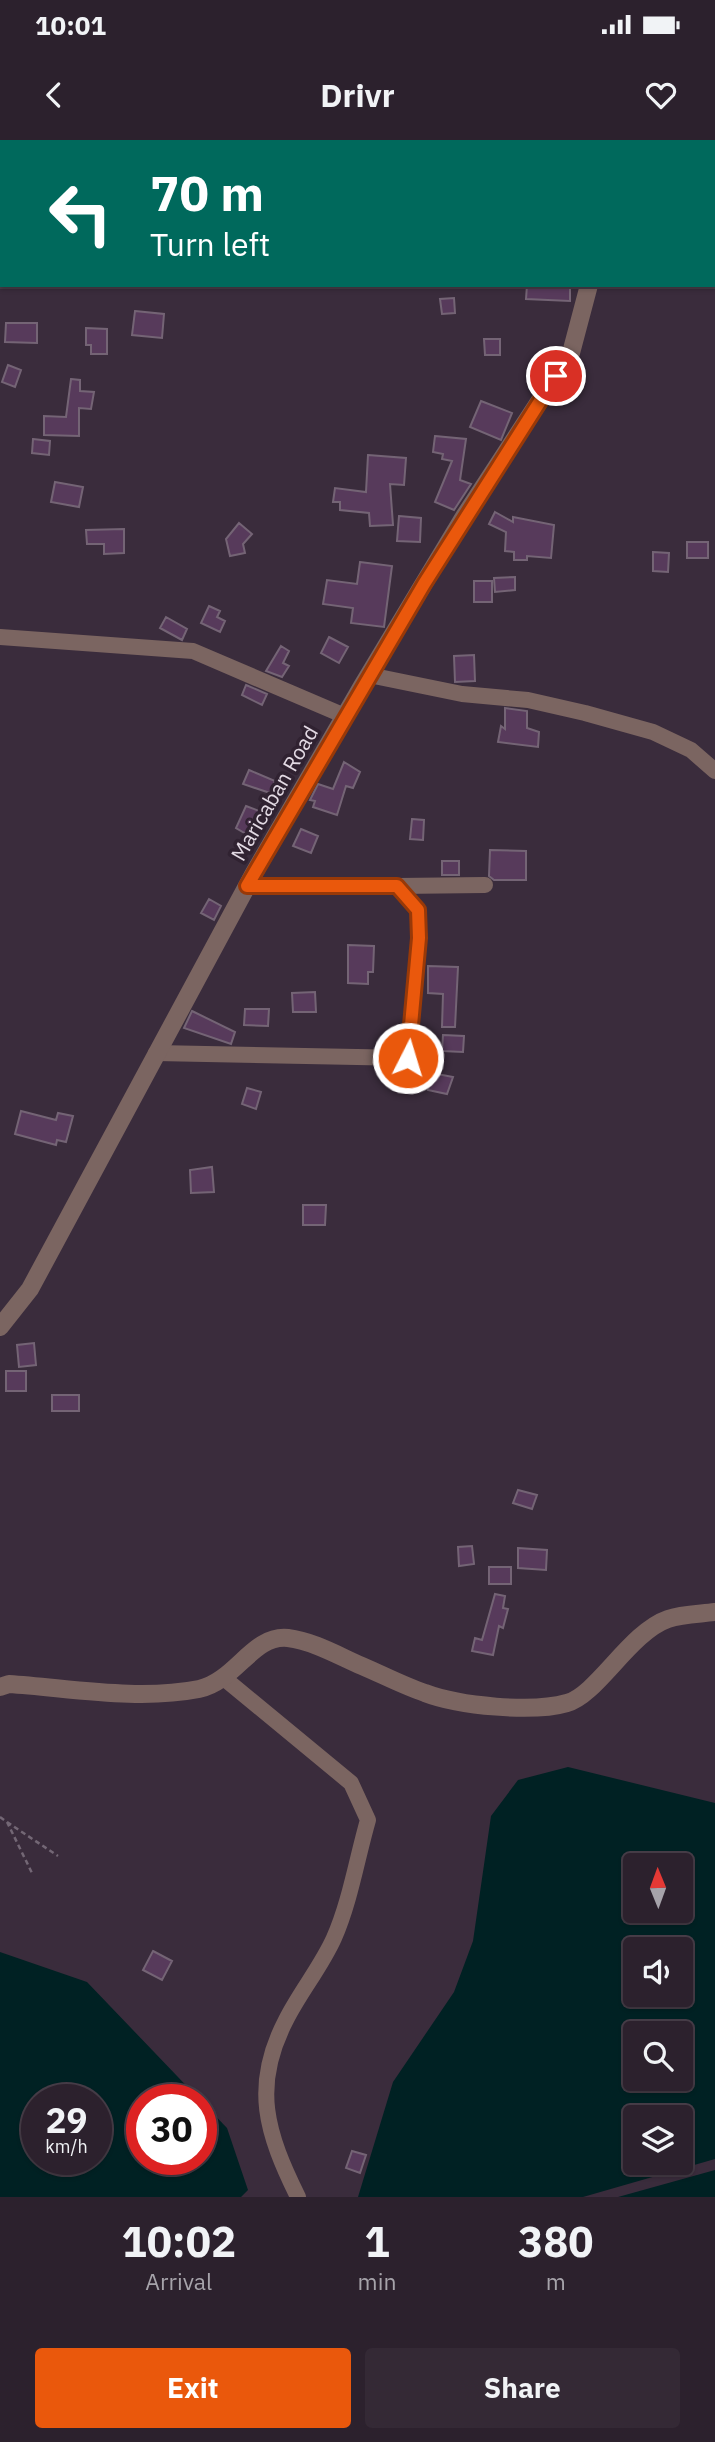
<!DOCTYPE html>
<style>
:root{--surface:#2c212d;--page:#342935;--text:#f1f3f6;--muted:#a6a3aa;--line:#483e49;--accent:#ea580c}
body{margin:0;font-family:"IBM Plex Sans",sans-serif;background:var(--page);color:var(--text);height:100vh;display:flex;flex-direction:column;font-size:26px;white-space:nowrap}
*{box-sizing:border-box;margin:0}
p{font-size:23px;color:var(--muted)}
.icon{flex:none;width:38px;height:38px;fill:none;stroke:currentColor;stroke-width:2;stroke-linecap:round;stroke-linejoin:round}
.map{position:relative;height:2057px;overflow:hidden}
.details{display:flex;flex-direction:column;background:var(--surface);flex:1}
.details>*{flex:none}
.top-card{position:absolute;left:0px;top:0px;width:716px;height:147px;box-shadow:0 2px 5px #0004,0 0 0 2px var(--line);background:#00695c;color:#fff;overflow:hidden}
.needle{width:46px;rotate:359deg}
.tools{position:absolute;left:623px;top:1713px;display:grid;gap:14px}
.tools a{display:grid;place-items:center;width:70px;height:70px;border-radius:7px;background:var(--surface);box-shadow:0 2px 5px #0004,0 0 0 2px var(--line);font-size:35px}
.speed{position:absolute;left:21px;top:1944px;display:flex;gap:14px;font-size:35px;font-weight:700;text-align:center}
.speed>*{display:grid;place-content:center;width:91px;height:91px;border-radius:50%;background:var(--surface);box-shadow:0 2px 5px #0004,0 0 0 2px var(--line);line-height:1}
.speed small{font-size:18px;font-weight:400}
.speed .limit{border:10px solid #d22;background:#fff;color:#111}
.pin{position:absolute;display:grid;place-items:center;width:60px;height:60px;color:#fff;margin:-30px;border:4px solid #fff;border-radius:50%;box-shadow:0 2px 7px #0007}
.me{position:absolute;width:77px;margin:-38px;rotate:5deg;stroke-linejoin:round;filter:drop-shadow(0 0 5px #0008)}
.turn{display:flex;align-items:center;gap:24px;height:147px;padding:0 35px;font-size:32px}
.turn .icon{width:91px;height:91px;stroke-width:2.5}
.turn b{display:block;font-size:49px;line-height:60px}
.eta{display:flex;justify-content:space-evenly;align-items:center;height:119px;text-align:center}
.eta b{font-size:42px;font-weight:700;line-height:49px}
.button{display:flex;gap:14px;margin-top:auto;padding:14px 35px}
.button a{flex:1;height:80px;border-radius:7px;background:var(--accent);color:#fff;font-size:28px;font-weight:700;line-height:80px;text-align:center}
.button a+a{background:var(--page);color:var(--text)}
.status{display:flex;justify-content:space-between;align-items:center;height:49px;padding:0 35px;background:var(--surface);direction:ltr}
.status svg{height:19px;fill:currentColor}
header{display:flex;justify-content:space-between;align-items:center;height:91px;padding:0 35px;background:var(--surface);font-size:32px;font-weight:700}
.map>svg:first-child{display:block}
</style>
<div class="status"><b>10:01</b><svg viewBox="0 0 49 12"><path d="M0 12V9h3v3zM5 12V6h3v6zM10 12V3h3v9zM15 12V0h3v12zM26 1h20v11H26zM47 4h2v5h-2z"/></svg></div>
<header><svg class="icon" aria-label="back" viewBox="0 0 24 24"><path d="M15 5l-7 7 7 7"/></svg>Drivr<svg class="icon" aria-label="heart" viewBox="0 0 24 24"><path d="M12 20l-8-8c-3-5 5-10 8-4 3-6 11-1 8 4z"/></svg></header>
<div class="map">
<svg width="715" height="2057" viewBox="0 0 715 2057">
<rect width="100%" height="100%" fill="#3a2c3c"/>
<path fill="#002123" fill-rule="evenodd" d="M568,1627L715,1663V2019L583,2057H358L393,1942L454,1852L473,1801L491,1676L518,1640ZM635,1726H681V1771H635ZM635,1810H681V1855H635ZM635,1894H681V1939H635ZM635,1978H681V2023H635Z
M0,1812L87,1842L200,1960H142V2020H201V1961L227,1988L248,2050L241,2057H0ZM37,1960H96V2020H37Z
M715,2030V2057H618Z"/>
<path fill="#573a5b" stroke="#746475" stroke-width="2" d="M527,145H570V161L526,159Z
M454,158L455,173L442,174L440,159Z
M135,171L164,174L162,198L132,195Z
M6,183H37V203L5,202Z
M86,188L107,189V214H91V205H86Z
M484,199H500V215H485Z
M8,225L21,230L15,247L2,242Z
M71,239L80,240V251L94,252L91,269L79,268V296L44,295V276L66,277Z
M481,261L512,273L501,300L470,287Z
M435,296L466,299L460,340L471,344L454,370L435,362L452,321L442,319L443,314L433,312Z
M33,299L50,301L49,315L32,313Z
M368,315L406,318L404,345L390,344L393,385L370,386L369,373L340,370V362H333L335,348L366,352Z
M55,342L83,347L79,367L51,362Z
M495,372L513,382V377L554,385L551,418L527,416V420H514V412L505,411L506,392L489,384Z
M399,376L421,378L420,402L397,401Z
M239,383L252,394L243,404L245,413L230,416L226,399Z
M124,389V413L104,414V404H87L86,390Z
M687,402H708V418H687Z
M653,412L669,413L668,432L653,431Z
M360,422L392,426L384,487L351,483L353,468L323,464L327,440L357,444Z
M515,437V450L495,452L494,438Z
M474,441H492V462H474Z
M209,466L220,471L217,477L225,481L220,492L201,483Z
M166,477L187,489L182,500L160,488Z
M329,497L348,507L339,523L321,513Z
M281,506L289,511L283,523L289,526L282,537L266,531Z
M474,515L475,541L455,542L454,516Z
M246,545L267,554L262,565L242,555Z
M505,568L527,571V588L539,592L538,607L498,602L501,586L505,589Z
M344,622L360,632L353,648L346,646L337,675L313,667L315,661L310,660L318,644L333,649Z
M249,630L275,641L270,653L243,644Z
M246,666L262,672L259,683L262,685L253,698L236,688Z
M412,679L424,680L423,700L410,699Z
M301,689L318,696L311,713L293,706Z
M490,710L526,711V740H494L489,736Z
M442,721H459V735H442Z
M209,759L221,766L214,780L201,773Z
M348,805L374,806L373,832H368V844L348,843Z
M428,826L458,827L455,887H442L443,854L428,853Z
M315,852L316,872H293L292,853Z
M245,869H269L268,886L244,885Z
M192,871L235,892L231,904L184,888Z
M443,895L464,896L463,912L442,911Z
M432,933L453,937L447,954L428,950Z
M247,948L261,952L256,969L242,964Z
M21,971L56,980L58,973L73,976L66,1002L57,1000L56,1005L15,994Z
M212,1027L214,1052L191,1053L190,1030Z
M303,1065H326L325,1085H303Z
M34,1203L36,1225L19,1227L17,1205Z
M6,1231H26V1251H6Z
M52,1255H79V1271H52Z
M518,1350L537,1355L532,1369L513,1363Z
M472,1406L474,1424L459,1426L458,1407Z
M518,1408L547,1410L546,1430L518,1428Z
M489,1427H511V1444H489Z
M495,1454L505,1456L503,1468L508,1469L503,1488L499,1486L493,1515L472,1511L475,1498L482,1500Z
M153,1811L172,1821L162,1840L143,1830Z
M352,2011L366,2015L360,2033L346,2028Z"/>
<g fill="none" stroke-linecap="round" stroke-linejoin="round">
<path stroke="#736775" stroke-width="2.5" stroke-dasharray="5 3.5" stroke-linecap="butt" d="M0,1677L7,1682L32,1733
M7,1682L58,1716"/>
<path stroke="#7b6561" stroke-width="16" d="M0,497L193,511L345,576
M369,535L462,554L528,560L585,573L653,592L691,610L715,631
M397,746L485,745
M156,913L408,918L419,798L418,770L397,746H247
M225,1539L351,1643L368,1680C357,1718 350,1762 334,1798C321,1827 300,1852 286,1880C251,1947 267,1994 298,2057"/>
<path stroke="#7b6561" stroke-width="18" d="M627,2V0
M0,1187L30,1149L254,733L362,546L465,375L571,213L589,145
M0,1547L9,1544C70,1548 138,1561 199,1549C236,1541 253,1494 288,1498C313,1501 339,1516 362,1526C383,1535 404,1546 425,1553C459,1566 533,1573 567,1563C597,1555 630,1492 668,1479C682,1474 700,1474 715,1472"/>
</g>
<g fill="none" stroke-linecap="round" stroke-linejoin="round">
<g stroke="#983908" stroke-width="18">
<path id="route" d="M408,918L419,798L418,770L397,746H247L424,444L556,236"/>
</g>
<use href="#route" stroke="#ea580c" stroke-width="12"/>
</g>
<g text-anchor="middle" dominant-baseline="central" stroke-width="7" stroke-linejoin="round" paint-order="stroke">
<g font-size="21" fill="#e3dae4" stroke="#302231">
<text transform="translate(274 653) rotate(-60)">Maricaban Road</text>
</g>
</g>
</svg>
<div class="tools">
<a><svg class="needle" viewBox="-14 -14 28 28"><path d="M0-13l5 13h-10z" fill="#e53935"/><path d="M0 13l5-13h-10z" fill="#a6a3aa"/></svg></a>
<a><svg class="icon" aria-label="sound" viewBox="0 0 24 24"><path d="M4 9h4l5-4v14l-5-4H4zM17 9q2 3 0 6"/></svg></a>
<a><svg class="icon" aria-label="search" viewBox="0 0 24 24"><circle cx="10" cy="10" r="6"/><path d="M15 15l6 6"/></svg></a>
<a><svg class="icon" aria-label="layers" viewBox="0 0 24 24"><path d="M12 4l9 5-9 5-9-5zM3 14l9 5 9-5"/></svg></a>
</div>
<div class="speed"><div>29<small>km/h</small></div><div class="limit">30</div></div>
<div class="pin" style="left:556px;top:236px;background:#d93025"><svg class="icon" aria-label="arrive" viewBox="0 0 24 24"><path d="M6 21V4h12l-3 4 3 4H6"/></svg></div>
<svg class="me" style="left:408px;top:918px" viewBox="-20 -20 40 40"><circle r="17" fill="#ea580c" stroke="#fff" stroke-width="3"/><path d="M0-11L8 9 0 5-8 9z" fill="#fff"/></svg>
<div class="top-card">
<div class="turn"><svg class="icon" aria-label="left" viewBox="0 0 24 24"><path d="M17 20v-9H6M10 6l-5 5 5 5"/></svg><div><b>70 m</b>Turn left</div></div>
</div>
</div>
<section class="details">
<div class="eta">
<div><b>10:02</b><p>Arrival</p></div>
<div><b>1</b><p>min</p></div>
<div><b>380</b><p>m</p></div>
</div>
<div class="button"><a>Exit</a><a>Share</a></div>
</section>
